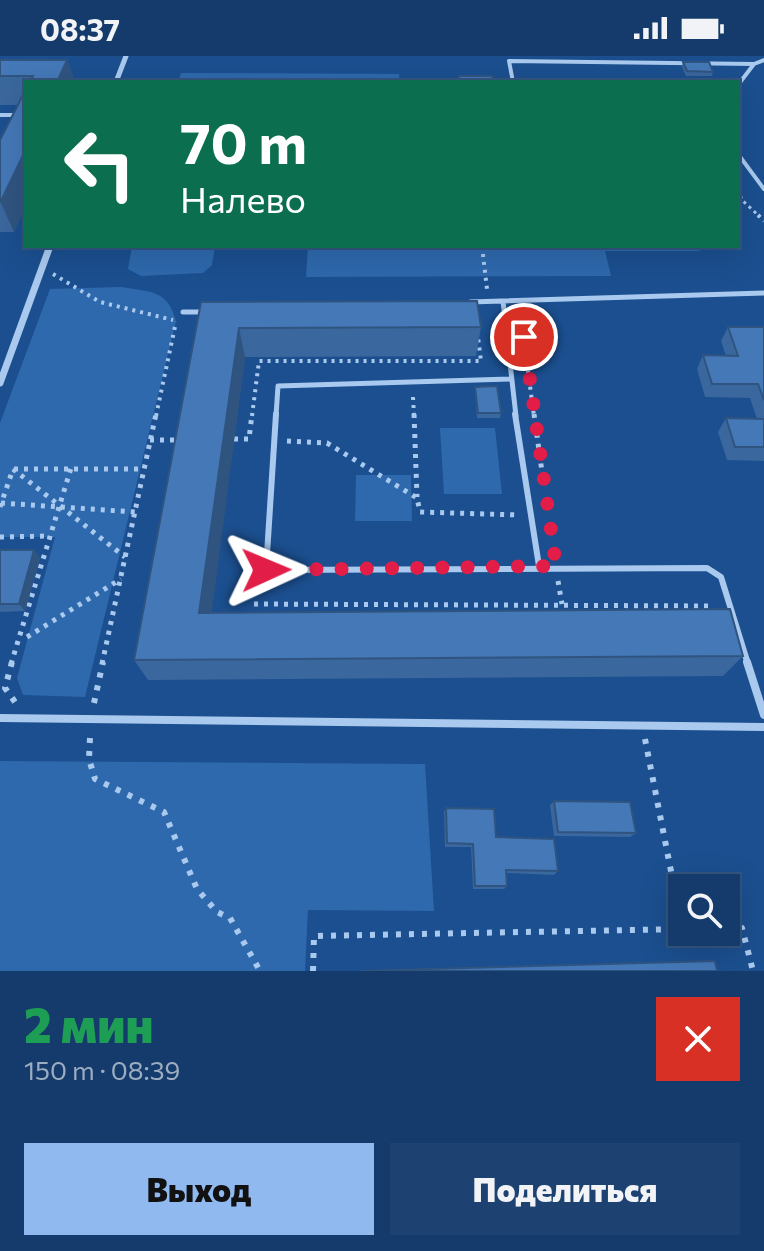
<!DOCTYPE html>
<html lang="ru">
<meta charset="utf-8">
<style>
:root{--surface:#143b6b;--page:#1d4271;--text:#f1f3f6;--muted:#9dadc1;--line:#33557e;--accent:#90b9f0}
body{margin:0;font-family:Commissioner,sans-serif;background:var(--page);color:var(--text);height:100vh;display:flex;flex-direction:column;font-size:30px;white-space:nowrap}
*{box-sizing:border-box;margin:0}
p{font-size:26px;color:var(--muted)}
.icon{flex:none;width:44px;height:44px;fill:none;stroke:currentColor;stroke-width:2;stroke-linecap:round;stroke-linejoin:round}
.map{position:relative;height:915px;overflow:hidden}
.panel{display:flex;flex-direction:column;background:var(--surface);flex:1}
.panel>*{flex:none}
.top-card{position:absolute;left:24px;top:24px;width:716px;height:168px;border-radius:0px;box-shadow:0 8px 32px #0002,0 0 0 2px var(--line);background:#0b6e4f;color:#fff;overflow:hidden}
.controls{position:absolute;left:668px;top:818px;display:grid;gap:16px}
.controls a{display:grid;place-items:center;width:72px;height:72px;border-radius:0px;background:var(--surface);box-shadow:0 8px 32px #0002,0 0 0 2px var(--line);font-size:40px}
.pin{position:absolute;display:grid;place-items:center;width:68px;height:68px;color:#fff;margin:-34px;border:4px solid #fff;border-radius:50%;box-shadow:0 2px 8px #0007}
.me{position:absolute;width:88px;margin:-44px;rotate:89deg;stroke-linejoin:round;filter:drop-shadow(0 0 6px #0008)}
.turn{display:flex;align-items:center;gap:28px;height:168px;padding:0 24px;font-size:36px}
.turn .icon{width:104px;height:104px;stroke-width:2.5}
.turn b{display:block;font-size:56px;line-height:68px}
.round{display:grid;place-items:center;flex:none;width:84px;height:84px;border-radius:0px;background:var(--page)}
.overview{display:flex;align-items:center;justify-content:space-between;height:136px;padding:0 24px}
h1{font-size:48px;font-weight:800;line-height:60px;color:#1e9e55}
.cta{display:flex;gap:16px;margin-top:auto;padding:16px 24px}
.cta a{flex:1;height:92px;border-radius:0px;background:var(--accent);color:#111;font-size:32px;font-weight:800;line-height:92px;text-align:center}
.cta a+a{background:var(--page);color:var(--text)}
.status{display:flex;justify-content:space-between;align-items:center;height:56px;padding:0 40px;background:var(--surface);direction:ltr}
.status svg{height:22px;fill:currentColor}
.map>svg:first-child{display:block}
</style>
<div class="status"><b>08:37</b><svg viewBox="0 0 49 12"><path d="M0 12V9h3v3zM5 12V6h3v6zM10 12V3h3v9zM15 12V0h3v12zM26 1h20v11H26zM47 4h2v5h-2z"/></svg></div>
<div class="map">
<svg width="764" height="915" viewBox="0 0 764 915">
<rect width="100%" height="100%" fill="#1b4f8f"/>
<path fill="#2e69ad" d="M181,17L399,18L400,26H178Z
M132,190H215L212,209L203,217L141,220L128,213Z
M308,190H698L700,195H605L611,220L306,221Z
M121,231C149,236 168,233 176,265L85,641L23,639L17,622L55,481H0V367L50,233Z
M440,372H495L502,438H444Z
M356,419H411L412,465H355Z
M0,705L425,708L434,855L308,854L305,915H0Z"/>
<g fill="none" stroke-linecap="round" stroke-linejoin="round">
<path stroke="#a9c9ee" stroke-width="3" stroke-dasharray="3 4" stroke-linecap="butt" d="M738,133L742,144L760,161"/>
<path stroke="#a9c9ee" stroke-width="4" stroke-dasharray="3 5" stroke-linecap="butt" d="M758,159L764,165
M482,190L487,233
M53,218L100,246L173,264
M528,315L534,360
M413,341L414,360
M156,360L176,266
M252,360L259,305H481L478,281"/>
<path stroke="#a9c9ee" stroke-width="5" stroke-dasharray="4 6" stroke-linecap="butt" d="M414,358L417,441
M534,358L542,416
M234,383H249L252,358
M150,384H181
M287,385L327,387L417,442L420,456L519,459
M13,413L125,501
M14,413H144
M1,447L135,456
M0,451L13,413
M0,481L49,480
M558,525L562,548
M254,548L714,550
M27,581L121,523
M11,608L71,412
M102,608L156,358"/>
<path stroke="#a9c9ee" stroke-width="6" stroke-dasharray="5 8" stroke-linecap="butt" d="M12,606L5,632L15,646
M94,647L103,606
M90,682L89,703L95,723L164,756L197,833L217,856L230,862L260,915
M645,683L682,871
M726,872H742L753,915
M313,915L314,880L682,873"/>
<path stroke="#a9c9ee" stroke-width="4" d="M513,26L509,5L754,8
M738,29L754,8L764,4
M0,59H15L13,63
M738,98L764,133"/>
<path stroke="#a9c9ee" stroke-width="5" d="M503,245L516,360
M470,246L764,237
M183,256H207
M276,360L278,330L510,323"/>
<path stroke="#a9c9ee" stroke-width="6" d="M276,358L266,514L707,512L721,521L748,608
M515,358L539,510"/>
<path stroke="#a9c9ee" stroke-width="8" d="M747,606L764,659
M0,662L764,671"/>
<path stroke="#a9c9ee" stroke-width="5" d="M116,26L126,0"/>
<path stroke="#a9c9ee" stroke-width="7" d="M0,327L50,190"/>
</g>
<path fill="#3a679d" d="M0,4H67L75,26H26V149L14,176H0V84L18,49H0Z
M683,6L713,16L712,20H686L682,11Z
M492,20L493,26H458L459,25Z
M201,246L481,271L476,300L245,301L211,557L743,600L723,620L148,624L134,604Z
M728,271H764V405L727,404L718,376L726,362L757,363L750,342L705,341L697,313L703,299L726,300L721,285Z
M475,331L501,357L500,362H477L475,335Z
M0,494H34L40,502L25,555L0,556Z
M554,745L636,777L630,781L554,780L550,749Z
M446,752L496,781L558,815L554,819L506,817L507,830L504,833H473L471,791H445L444,756Z"/>
<path fill="#305480" d="M67,4L75,26H57Z
M26,93V149L14,176L1,147Z
M239,272L245,301L209,578L199,557Z
M34,494L40,502L25,555L19,548Z"/>
<path fill="#4478b7" stroke="#305480" stroke-width="2" d="M0,4H67L57,26H30L33,20H0Z
M683,6H709L713,16L687,15Z
M459,20H492L493,25H459Z
M26,33V93L0,147V84Z
M477,245L481,271L239,272L199,557L730,553L743,600L134,604L201,246Z
M728,271H764V344L758,328H712L703,299L738,300Z
M497,330L501,357H478L475,331Z
M726,362L764,363V391H735Z
M0,494H34L19,548H0Z
M554,745L630,746L636,777L558,776Z
M446,752L494,753L496,781L554,783L558,815L506,814L507,830H475L473,788L447,787Z
M715,905L717,915H361Z"/>
<g fill="none" stroke-linecap="round" stroke-linejoin="round">
<path stroke="#e11d48" stroke-width="14" stroke-dasharray="0 25.2" d="M266,514L556,510L524,281"/>
</g>
</svg>
<div class="controls">
<a><svg class="icon" aria-label="search" viewBox="0 0 24 24"><circle cx="10" cy="10" r="6"/><path d="M15 15l6 6"/></svg></a>
</div>
<div class="pin" style="left:524px;top:281px;background:#d93025"><svg class="icon" aria-label="arrive" viewBox="0 0 24 24"><path d="M6 21V4h12l-3 4 3 4H6"/></svg></div>
<svg class="me" style="left:266px;top:514px" viewBox="-20 -20 40 40"><path d="M0-17L14 15 0 8-14 15z" fill="#e11d48" stroke="#fff" stroke-width="4"/></svg>
<div class="top-card">
<div class="turn"><svg class="icon" aria-label="left" viewBox="0 0 24 24"><path d="M17 20v-9H6M10 6l-5 5 5 5"/></svg><div><b>70 m</b>Налево</div></div>
</div>
</div>
<section class="panel">
<div class="overview"><div><h1>2 мин</h1><p>150 m · 08:39</p></div><a class="round" style="background:#d93025;color:#fff"><svg class="icon" aria-label="close" viewBox="0 0 24 24"><path d="M6 6l12 12M18 6L6 18"/></svg></a></div>
<div class="cta"><a>Выход</a><a>Поделиться</a></div>
</section>
